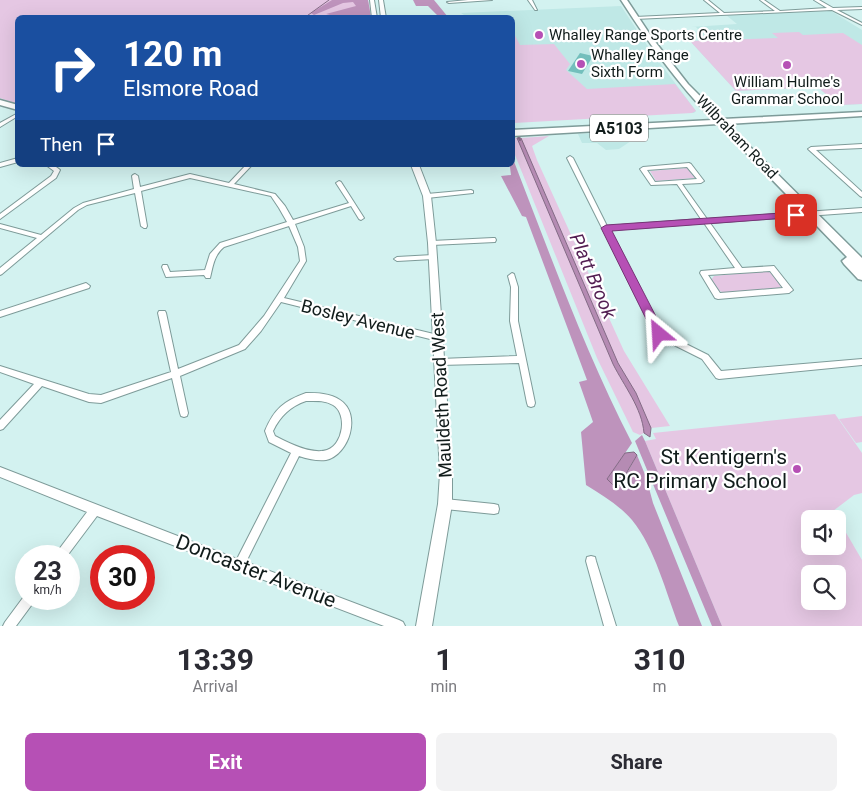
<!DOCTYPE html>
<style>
:root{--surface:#fff;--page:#f2f2f3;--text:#2b2b33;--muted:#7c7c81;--accent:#b650b5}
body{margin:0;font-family:Roboto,sans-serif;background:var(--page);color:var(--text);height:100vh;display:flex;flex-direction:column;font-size:19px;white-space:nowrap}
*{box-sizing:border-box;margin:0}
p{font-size:16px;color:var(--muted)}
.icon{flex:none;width:28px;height:28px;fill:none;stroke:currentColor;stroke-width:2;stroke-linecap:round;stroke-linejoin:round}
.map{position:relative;height:626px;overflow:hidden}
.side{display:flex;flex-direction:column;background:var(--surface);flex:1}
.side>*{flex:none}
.banner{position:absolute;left:15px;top:15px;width:500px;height:152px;border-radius:8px;box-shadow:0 5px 20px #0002;background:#1a4fa0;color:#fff;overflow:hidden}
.fabs{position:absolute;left:801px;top:510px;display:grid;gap:10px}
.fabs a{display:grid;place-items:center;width:45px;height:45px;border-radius:8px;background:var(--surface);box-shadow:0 5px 20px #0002;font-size:25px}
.speed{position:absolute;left:15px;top:545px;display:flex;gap:10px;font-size:25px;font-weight:700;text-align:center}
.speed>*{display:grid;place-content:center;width:65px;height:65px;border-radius:50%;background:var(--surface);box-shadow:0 5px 20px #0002;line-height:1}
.speed small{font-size:12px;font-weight:400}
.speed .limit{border:8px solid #d22;background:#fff;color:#111}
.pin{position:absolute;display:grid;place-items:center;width:42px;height:42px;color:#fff;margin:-21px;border-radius:10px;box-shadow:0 2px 8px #0006}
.me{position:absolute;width:55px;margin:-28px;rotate:333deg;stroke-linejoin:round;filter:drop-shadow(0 0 4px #0008)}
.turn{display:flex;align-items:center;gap:18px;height:105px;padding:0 25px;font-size:22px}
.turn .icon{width:65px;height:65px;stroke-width:2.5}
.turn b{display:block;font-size:35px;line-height:42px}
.then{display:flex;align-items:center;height:48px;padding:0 25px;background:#0003;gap:10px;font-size:19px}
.eta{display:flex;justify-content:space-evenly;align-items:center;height:85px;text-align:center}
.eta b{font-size:30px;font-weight:700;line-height:35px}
.button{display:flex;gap:10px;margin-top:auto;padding:10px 25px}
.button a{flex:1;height:58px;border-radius:8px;background:var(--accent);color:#fff;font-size:20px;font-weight:700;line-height:58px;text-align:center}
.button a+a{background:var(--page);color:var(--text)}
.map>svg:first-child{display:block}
</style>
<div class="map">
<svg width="862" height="626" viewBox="0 0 862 626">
<rect width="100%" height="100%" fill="#d3f2f0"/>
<path fill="#bfe8e6" d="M621,6L651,51L696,111L694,113L513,102L512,18L467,17L461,13Z
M831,11L862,30V104L840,105L817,87L736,91L690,41L708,40L696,27H691L737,24L726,15Z
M625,131L631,141L619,149L606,150L597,143H582L578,134Z"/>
<path fill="#e5c7e3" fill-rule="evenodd" d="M0,0H368L371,17L18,18L17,104L0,98Z
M512,30L520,45L554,44L570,64L566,70L587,89L675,84L696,111L692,113L514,123Z
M799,32L803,35L843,33L862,45V104L840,105L817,87L736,91L690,41L778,38L772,33Z
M549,136L532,146L537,160L624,351L670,426L651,428L636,393L618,363L521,138Z
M513,138H517L613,364C624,386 642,408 644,433L640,435L633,432L597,358L513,150Z
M687,168L695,178L656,181L650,171Z
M767,271L774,275L782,284L780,288L724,293L716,289L711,280L714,276Z
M835,414L862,453V493L854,495L833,511L837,519H810V546H838V519L862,560V626H722L645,441L656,439L653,433ZM810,574H838V601H810Z
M862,416V442L856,443L839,419Z"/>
<path fill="#be93bc" d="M332,0H368L371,17H338L326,14L356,6L353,2L343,3L314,15L311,13Z
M413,0H434L448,17H439L428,6H416Z
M513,159C550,254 585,352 632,443L607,479L618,489L637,455L646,477L653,503L702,626H679C666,593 655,548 632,520C619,505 602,495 586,485L581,432L593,422L579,382L587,380L526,217L522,216L501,176L511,175L510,167H500V165H512Z
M642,435L645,441L722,626H712L635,441Z"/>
<path fill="#b58bb3" stroke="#846a85" d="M517,138H521L618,363L636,393L651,428L650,437L644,433C642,408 624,386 613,364Z
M634,452L637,455L617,489L607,479L625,453Z"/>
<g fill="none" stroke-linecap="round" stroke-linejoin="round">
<path stroke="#846a85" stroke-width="1" d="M304,18L329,0"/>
<path stroke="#846a85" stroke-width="2" d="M512,124L520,140"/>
</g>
<path fill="#73bfbc" d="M580,53L593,56L582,74L568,71Z"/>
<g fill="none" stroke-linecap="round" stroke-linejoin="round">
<g stroke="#7e9b99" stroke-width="2">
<path id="minor" d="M468,0H492L449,3L447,2Z
M528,0H532L537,10H535Z
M704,0H708L724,13L775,11L760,0H764L780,11L827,8L814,0H819L833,8L862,7V9L837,10L862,23V25L832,10L635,19L633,18L635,17L720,13Z
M18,113V116L0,127V123Z
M862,144V148L816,150L862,192V197L860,196L808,149L811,147Z
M570,156L573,158L607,226L701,219L677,184L651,185L640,169L643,167L689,163L691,164L704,181L701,183L682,184L707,219L862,208V212L710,223L742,268L774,266L793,290L789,293L718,299L715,298L700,273L701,271L735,268L704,223L610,230L662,332L708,355L721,371L862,359V365L719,379L716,378L702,359L656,336L567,158ZM687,167L697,179L655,182L647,170ZM770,271L783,288L720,293L708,275Z
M18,158V162L0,167V163Z
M46,165C52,165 56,166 60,170L56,178L0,219V214L51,176L54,171Z
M246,165H252L234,184L275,194L285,206L293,220L349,203L336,183L339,181L341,182L364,218L361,220L359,219L351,206L295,224L304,247L306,261L284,298L438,335L441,336L442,338L441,340L438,341L281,302L261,331L245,349L180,376L188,413L187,416L184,417L181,416L180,413L172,378L101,403L89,402L42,386L3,429L0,430V420L34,384L0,372V366L89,394L101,395L171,372L158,313L159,311H165L166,313L178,369L239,345L264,316L300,261L298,247L289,226L224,247C214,255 213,266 210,278H206L204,275L166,277L162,267L163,265H167L170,272L205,270L210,254L220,243L287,222L279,208L271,196L190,178L141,191L147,226L146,228H144L141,226L135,193L87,205L78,210L2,274L0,275V268L37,238L0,228V224L41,235L74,208L83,203L134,189L132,176L133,175L135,174L138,176L140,187L190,174L229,183Z
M471,190L473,191V193L427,198L424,196L427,194Z
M493,238H495L496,240L495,242L432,245L429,243L432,241Z
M433,255L436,257L433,259L397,261L394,259L397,257Z
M512,273L514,274L518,287V321L535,403L534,406L531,407L528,406L527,403L519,363L440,365L437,364L436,362L437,360L440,359L517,356L510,321L511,287L508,276Z
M86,283L90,286L89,288L0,317V311Z
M306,393C317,393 330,393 340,400C362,414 349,455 326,460C317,461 308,459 299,456L246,562L399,620L403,622L405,626H384L97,516L67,556H56L57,552L87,512L0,477V467L237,559L291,453L269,442L265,431C274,409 284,401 306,393ZM306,401C315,401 325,400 333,405C348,414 343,445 327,450C312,455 288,443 275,436L273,431C280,416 291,406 306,401Z
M445,499L494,504L498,505L499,509L498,513L494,514L445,509L441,508L440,504L441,500Z
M591,556L595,557L596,561L616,626H604L586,561L587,557Z
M25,595H26V599H34L33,603L16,626H3L5,622Z"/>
</g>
<g stroke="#7e9b99" stroke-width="2">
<path id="tertiary" d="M370,0H374L377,18H372Z
M379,0H383L386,18H381Z
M411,165H419L431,196L436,243L452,473V504L432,626H416L438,504L440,473L428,243L423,196Z"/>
</g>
<g stroke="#7e9b99" stroke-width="3">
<path id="trunk" d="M621,0H627L653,39L688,84L723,119L862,112V116L727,124L862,258V280L858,279L844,264L842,261L847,257L718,124L512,136V130L713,120C676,81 650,45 621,0Z
M0,100L18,105V110L0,105Z"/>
</g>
<use href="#minor" fill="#fff" fill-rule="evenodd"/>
<use href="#tertiary" fill="#fff" fill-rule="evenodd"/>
<use href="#trunk" fill="#fff" fill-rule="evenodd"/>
</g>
<path fill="#b650b5" stroke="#763476" d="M796,212L800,213V217L612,231L665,334L663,337H655L601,228L606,225Z"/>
<g fill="#b650b5" stroke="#fff" stroke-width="2">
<circle cx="539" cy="35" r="5"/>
<circle cx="581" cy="64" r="5"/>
<circle cx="787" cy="65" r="5"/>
<circle cx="797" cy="469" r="5"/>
</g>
<g text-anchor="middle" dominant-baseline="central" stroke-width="4.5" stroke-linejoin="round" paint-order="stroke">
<g font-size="15" fill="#111c1b" stroke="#fff" text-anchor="start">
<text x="549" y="35">Whalley Range Sports Centre</text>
<text x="591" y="55">Whalley Range<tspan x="591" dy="17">Sixth Form</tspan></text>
<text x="787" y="82" text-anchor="middle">William Hulme's<tspan x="787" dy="17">Grammar School</tspan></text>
</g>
<g font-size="15" fill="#111c1b" stroke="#fff">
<text transform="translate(737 137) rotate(46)">Wilbraham Road</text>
</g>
<rect fill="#fff" stroke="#58605f" stroke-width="1" x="590" y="114.5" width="58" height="27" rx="4"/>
<g font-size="16" font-weight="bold" fill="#111c1b">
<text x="619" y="128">A5103</text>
</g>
<g font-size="18" fill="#111c1b" stroke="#fff">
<text transform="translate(358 319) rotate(14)">Bosley Avenue</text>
<text transform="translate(441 395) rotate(-93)">Mauldeth Road West</text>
</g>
<g font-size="19" font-style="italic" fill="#521e52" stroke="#fff">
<text transform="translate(593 276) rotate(67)">Platt Brook</text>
</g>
<g font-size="21" fill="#111c1b" stroke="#fff" text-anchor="end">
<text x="787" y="457">St Kentigern's<tspan x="787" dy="24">RC Primary School</tspan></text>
</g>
<g font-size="21" fill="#111c1b" stroke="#fff">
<text transform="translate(256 571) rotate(21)">Doncaster Avenue</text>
</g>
</g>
</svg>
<div class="fabs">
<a><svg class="icon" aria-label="sound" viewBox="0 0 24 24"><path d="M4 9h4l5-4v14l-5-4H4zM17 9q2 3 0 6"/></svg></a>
<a><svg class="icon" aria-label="search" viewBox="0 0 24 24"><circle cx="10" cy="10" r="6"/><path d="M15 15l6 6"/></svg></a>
</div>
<div class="speed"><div>23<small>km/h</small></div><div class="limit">30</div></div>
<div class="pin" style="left:796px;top:215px;background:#d93025"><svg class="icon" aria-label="arrive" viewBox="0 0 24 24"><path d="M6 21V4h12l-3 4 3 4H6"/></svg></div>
<svg class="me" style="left:659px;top:334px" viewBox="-20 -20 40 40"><path d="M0-17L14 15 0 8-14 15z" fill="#b650b5" stroke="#fff" stroke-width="4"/></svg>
<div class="banner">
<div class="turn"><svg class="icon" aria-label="right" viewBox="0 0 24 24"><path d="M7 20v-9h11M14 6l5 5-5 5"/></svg><div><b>120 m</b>Elsmore Road</div></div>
<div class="then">Then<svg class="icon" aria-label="arrive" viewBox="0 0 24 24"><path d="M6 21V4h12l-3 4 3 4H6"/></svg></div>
</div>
</div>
<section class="side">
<div class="eta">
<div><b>13:39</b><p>Arrival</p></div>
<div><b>1</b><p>min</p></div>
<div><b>310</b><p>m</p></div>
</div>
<div class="button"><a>Exit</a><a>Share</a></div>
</section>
